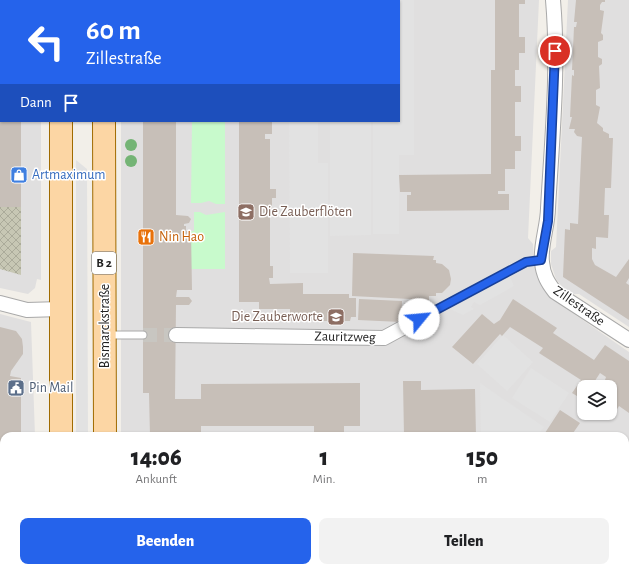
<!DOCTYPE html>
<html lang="de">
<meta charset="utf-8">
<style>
:root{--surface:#fff;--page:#f2f2f2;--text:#202124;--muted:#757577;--accent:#2563eb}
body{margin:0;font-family:"Alegreya Sans",sans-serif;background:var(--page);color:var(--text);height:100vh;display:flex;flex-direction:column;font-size:15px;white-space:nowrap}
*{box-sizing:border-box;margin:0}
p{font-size:13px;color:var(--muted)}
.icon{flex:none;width:22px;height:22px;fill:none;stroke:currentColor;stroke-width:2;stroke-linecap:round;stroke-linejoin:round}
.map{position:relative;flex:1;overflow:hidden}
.drawer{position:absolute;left:0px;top:432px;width:629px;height:140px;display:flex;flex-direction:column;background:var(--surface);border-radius:12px 12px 0 0;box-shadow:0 1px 3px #0004}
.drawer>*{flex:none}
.hud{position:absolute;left:0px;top:0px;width:400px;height:122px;box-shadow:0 1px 3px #0004;background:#2563eb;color:#fff;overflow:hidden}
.buttons{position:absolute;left:577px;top:380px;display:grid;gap:8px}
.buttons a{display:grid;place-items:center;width:40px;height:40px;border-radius:8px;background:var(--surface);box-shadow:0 1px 3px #0004;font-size:20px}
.pin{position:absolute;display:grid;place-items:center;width:34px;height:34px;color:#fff;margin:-17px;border:2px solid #fff;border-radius:50%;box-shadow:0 1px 4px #0007}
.me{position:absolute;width:44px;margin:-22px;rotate:62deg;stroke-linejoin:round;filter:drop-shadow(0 0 3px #0008)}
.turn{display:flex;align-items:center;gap:14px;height:84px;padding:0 20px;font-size:18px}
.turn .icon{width:52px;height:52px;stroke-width:2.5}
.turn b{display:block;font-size:28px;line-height:34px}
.then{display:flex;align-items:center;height:38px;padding:0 20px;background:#0003;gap:8px;font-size:15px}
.eta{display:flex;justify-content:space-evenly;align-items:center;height:68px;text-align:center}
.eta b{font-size:24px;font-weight:800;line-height:28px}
.button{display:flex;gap:8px;margin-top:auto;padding:8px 20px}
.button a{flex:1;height:46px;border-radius:8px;background:var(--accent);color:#fff;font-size:16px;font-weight:800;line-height:46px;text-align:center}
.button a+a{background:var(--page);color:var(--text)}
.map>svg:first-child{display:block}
</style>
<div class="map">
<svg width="629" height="572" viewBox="0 0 629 572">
<defs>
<pattern id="construction-cross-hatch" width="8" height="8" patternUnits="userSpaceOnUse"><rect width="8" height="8" fill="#c7c7b4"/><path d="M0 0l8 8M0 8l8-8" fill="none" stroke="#abab9a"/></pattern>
</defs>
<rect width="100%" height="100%" fill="#f2efe9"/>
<path fill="#e0dfdf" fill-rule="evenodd" d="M0,0H41L1,1V121H41V280L37,279L35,288L28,294L0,288Z
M121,0H539L528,238L533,244L534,261L538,276L551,298L629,352V572H118V568H625V436H121V121H399V1ZM584,387H610V413H584Z
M568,0H629V327L579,294H571L563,288L556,279L551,264V251L556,247Z
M0,314L31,322L35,436H4V568H40V572H0Z"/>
<path fill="url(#construction-cross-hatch)" d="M0,207H21V275L0,269Z"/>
<path fill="#c8facc" d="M192,121H225V204H216L209,201L201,203H191Z
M194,212H200L206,215L225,212V269H191V231H194Z"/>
<path fill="#e2e2e2" d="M373,0H414V155H399V234H373V121H399V1Z
M289,121H318V163H328V273H290Z
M330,121H371V235L330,236Z
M76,160L87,169L88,436H76Z
M511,275L510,277L514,286L480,305L474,302L471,307L474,309L463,315L450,309Z
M503,335L533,362L507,391L477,364Z
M531,368L569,393L550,422L512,398Z
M480,383L544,427L537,436H481Z
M193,568H287L291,569L290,572H193Z"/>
<path fill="#c7bfb8" d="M495,0H525V4H519V37H525V53H519V70H515V86H521V102H515V136H521V151H515V169H505V191H498V194H509V210L407,211V195H411V192H400L399,175L491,174V70H495Z
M576,0H605V2H602L600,5V10L604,11L601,33L603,35V40L598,42V57L602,59V64L599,66L600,88L596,90V105L600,107L597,123L603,128V131L609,134V138H613L611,188H605L604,215H609L608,238L596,237V249L592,248V259L595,265L616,277L629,259V278L626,283L629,285V320L563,277L565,229L570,230V223L578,224L582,137L577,136L574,132L575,129H569L572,117H570L572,75L574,76V70H572L574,27H576L577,22H574Z
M0,121H21V207H0Z
M143,121H176V215L188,216L191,219L189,223L184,224V226H186V231H191L192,290H177L176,297H189L192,301L189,305H176L175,399H201V384L360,383V426H344V436H314V426H201V436H150L149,393H143Z
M239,121H272V134H265V139H270V189H276V198H272V211H266V215H270V266H273V278H269L270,284L303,283V294H349V298H356V317H351L350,321H290V309H259V302H239Z
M353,253L434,256L433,260H436V263L442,264L449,270L451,279L450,285L442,293H436V296H429V300L352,296Z
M359,299L402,301L401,322L358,320Z
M513,299L557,328L553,333L594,360L605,345L629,361V413L619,406L610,420L602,415L603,413H610V403L617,392L604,383L606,377L600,373L591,387H584L582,399L572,393L581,380L539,353L543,348L510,327L502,336L500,334L473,364L452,347L482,314L494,324L500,320Z
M0,327L16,331L22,339L23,347V354L11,371L10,376L21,378V436H4V568H21V572H0Z
M403,381H421V390L475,389L476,436H404Z
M560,410L580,423L571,436H543Z
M629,473V502L625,508V479Z
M625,531L629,534V572H573L567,568H625Z
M144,568H179V572H144Z
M370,568H382V572H370Z
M400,568H452V572H400Z"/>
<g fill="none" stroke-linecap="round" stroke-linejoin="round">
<path stroke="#c8c6c1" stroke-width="14" stroke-dasharray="14 7" stroke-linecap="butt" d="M143,335H176"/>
<g stroke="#a9a9a9" stroke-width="9">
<path id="lane" d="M419,319L526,262L541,260
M107,335H143"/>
</g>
<g stroke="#a9a9a9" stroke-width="16">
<path id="street" d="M553,0C559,69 552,139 548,208C548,225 540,246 542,262C543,275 548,283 555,292L629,340
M0,303L27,310L61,309
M176,335L384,338L419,319"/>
</g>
<g stroke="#a06b00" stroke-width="24">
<path id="primary" d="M61,0V1
M104,0V1
M61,121V436
M104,121L105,436
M105,568V572
M61,572V568"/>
</g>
<use href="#lane" stroke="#fff" stroke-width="7"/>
<use href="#street" stroke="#fff" stroke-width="14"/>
<use href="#primary" stroke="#fcd6a4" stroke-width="22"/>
</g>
<g fill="#74b475">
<circle cx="131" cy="145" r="6"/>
<circle cx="131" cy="161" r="6"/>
</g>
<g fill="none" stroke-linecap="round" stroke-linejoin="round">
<g stroke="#184099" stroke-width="10">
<path id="route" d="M419,319L526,262L541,260L548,221L555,51"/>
</g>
<use href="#route" stroke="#2563eb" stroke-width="7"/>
</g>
<defs>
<g id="shop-square" transform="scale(0.9)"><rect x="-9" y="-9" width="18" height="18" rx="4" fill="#3f7fe0" stroke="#fff"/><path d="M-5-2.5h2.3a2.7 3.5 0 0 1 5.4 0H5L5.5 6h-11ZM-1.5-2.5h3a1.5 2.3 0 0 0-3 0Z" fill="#fff"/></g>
<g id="school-square" transform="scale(0.9)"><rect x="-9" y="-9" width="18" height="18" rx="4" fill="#8d6e63" stroke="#fff"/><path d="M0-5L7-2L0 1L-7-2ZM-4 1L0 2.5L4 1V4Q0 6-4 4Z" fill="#fff"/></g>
<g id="restaurant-square" transform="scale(0.9)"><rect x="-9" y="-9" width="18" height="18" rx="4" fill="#e8710a" stroke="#fff"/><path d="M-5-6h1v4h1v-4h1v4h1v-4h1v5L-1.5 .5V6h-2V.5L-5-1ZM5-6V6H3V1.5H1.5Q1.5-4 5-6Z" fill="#fff"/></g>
<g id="civic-square" transform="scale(0.9)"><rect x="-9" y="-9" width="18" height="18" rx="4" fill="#5c6f8a" stroke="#fff"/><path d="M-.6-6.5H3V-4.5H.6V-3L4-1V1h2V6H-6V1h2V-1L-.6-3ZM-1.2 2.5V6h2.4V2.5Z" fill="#fff"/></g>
</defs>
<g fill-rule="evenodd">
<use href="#shop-square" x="19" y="175"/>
<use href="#school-square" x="246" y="212"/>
<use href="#restaurant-square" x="146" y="237"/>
<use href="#school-square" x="336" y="317"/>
<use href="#civic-square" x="16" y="388"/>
</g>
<g text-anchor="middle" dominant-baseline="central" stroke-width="3" stroke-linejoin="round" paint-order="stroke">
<rect fill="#fff" stroke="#646464" stroke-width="1" x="92" y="252" width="24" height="22" rx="3"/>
<g font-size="13" font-weight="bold" fill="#222">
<text x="104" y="263">B 2</text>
</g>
<g font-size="14" fill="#366cbe" stroke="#fff" text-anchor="start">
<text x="32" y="175">Artmaximum</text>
</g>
<g font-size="14" fill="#785e54" stroke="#fff" text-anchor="start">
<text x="259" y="212">Die Zauberflöten</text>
<text x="323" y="317" text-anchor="end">Die Zauberworte</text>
</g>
<g font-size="14" fill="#c56008" stroke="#fff" text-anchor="start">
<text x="159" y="237">Nin Hao</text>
</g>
<g font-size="14" fill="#222" stroke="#fff">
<text transform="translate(579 306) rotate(35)">Zillestraße</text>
<text transform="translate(105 326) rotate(-90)">Bismarckstraße</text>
<text transform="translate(345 337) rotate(1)">Zauritzweg</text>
</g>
<g font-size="14" fill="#4e5e75" stroke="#fff" text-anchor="start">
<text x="29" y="388">Pin Mail</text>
</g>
</g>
</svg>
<div class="buttons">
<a><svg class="icon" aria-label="layers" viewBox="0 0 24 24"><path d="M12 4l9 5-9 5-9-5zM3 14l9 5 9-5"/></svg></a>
</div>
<div class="pin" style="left:555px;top:51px;background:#d93025"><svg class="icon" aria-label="arrive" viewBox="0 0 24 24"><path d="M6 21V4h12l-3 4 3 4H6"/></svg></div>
<svg class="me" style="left:419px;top:319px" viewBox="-20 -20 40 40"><circle r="19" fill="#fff"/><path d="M0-13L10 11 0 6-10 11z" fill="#2563eb"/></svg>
<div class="hud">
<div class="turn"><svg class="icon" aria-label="left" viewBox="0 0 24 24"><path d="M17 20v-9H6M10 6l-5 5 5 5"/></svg><div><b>60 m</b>Zillestraße</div></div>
<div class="then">Dann<svg class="icon" aria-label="arrive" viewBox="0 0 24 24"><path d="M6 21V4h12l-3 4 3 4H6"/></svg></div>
</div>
<section class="drawer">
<div class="eta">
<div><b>14:06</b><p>Ankunft</p></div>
<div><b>1</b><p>Min.</p></div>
<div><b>150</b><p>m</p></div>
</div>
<div class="button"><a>Beenden</a><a>Teilen</a></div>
</section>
</div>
